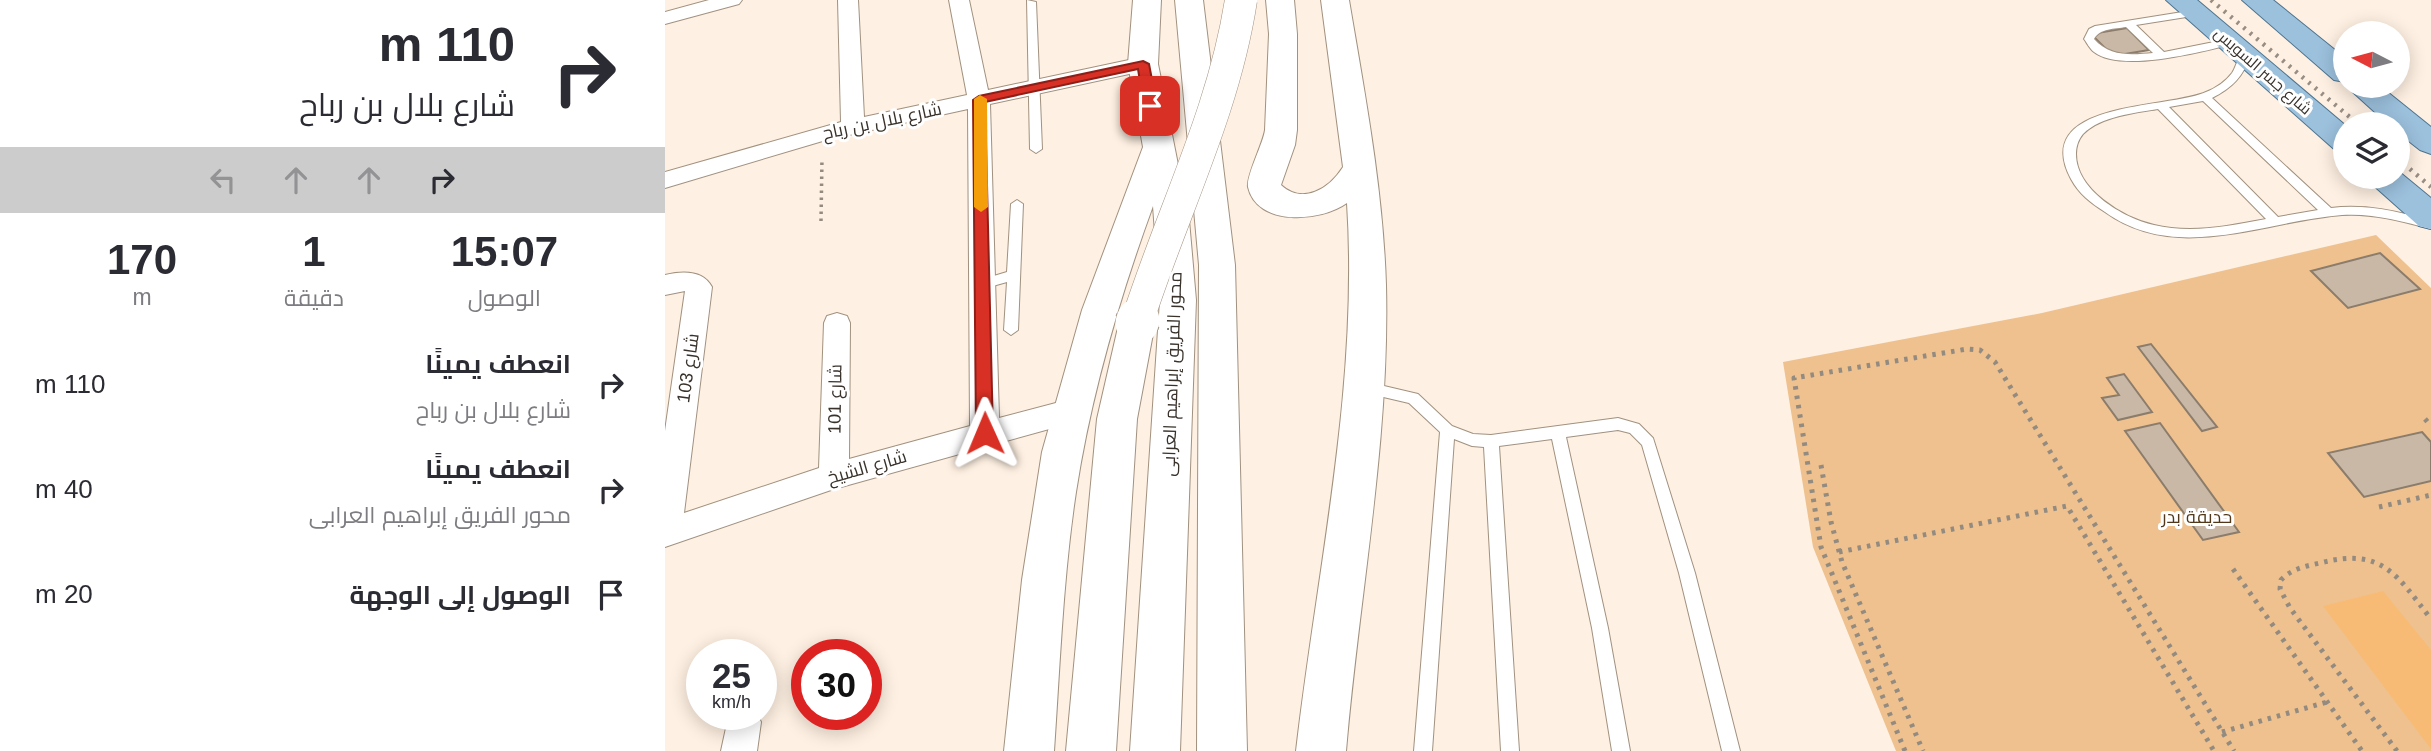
<!DOCTYPE html>
<html lang="ar">
<meta charset="utf-8">
<style>
:root{--surface:#fff;--page:#f7f7f7;--text:#2b2b33;--muted:#7c7c81}
body{margin:0;font-family:Arial,Cairo,sans-serif;background:var(--page);color:var(--text);direction:rtl;height:100vh;display:flex;flex-direction:column;font-size:26px;white-space:nowrap}
*{box-sizing:border-box;margin:0}
p{font-size:23px;color:var(--muted)}
.icon{flex:none;width:38px;height:38px;fill:none;stroke:currentColor;stroke-width:2;stroke-linecap:round;stroke-linejoin:round}
.map{position:relative;flex:1;overflow:hidden;direction:ltr}
.drawer{display:flex;flex-direction:column;background:var(--surface);width:665px}
.drawer>*{flex:none}
.top-card{background:#fff;color:var(--text);overflow:hidden}
.needle{width:46px;rotate:276deg}
.controls{position:absolute;left:1668px;top:21px;display:grid;gap:14px}
.controls a{display:grid;place-items:center;width:77px;height:77px;border-radius:50%;background:var(--surface);box-shadow:0 4px 18px #0003;font-size:35px}
.speed{position:absolute;left:21px;top:639px;display:flex;gap:14px;font-size:35px;font-weight:700;text-align:center}
.speed>*{display:grid;place-content:center;width:91px;height:91px;border-radius:50%;background:var(--surface);box-shadow:0 4px 18px #0003;line-height:1}
.speed small{font-size:18px;font-weight:400}
.speed .limit{border:10px solid #d22;background:#fff;color:#111}
.pin{position:absolute;display:grid;place-items:center;width:60px;height:60px;color:#fff;margin:-30px;border-radius:14px;box-shadow:0 4px 10px #0006}
.me{position:absolute;width:77px;margin:-38px;rotate:359deg;stroke-linejoin:round;filter:drop-shadow(0 0 5px #0008)}
.turn{display:flex;align-items:center;gap:24px;height:147px;padding:0 35px;font-size:32px}
.turn .icon{width:91px;height:91px;stroke-width:2.5}
.turn b{display:block;font-size:49px;line-height:60px}
.lanes{display:flex;align-items:center;height:66px;padding:0 35px;background:#0003;justify-content:center;gap:35px;direction:ltr}
.lanes .off{opacity:.35}
.eta{display:flex;justify-content:space-evenly;align-items:center;height:119px;text-align:center}
.eta b{font-size:42px;font-weight:700;line-height:49px}
ul{padding:0;list-style:none}
li{display:flex;align-items:center;gap:21px;height:105px;padding:0 35px}
li div{flex:1}
li b{display:block;font-size:26px}
li em{font-style:normal}
main{display:flex;flex:1;min-height:0}
.map>svg:first-child{display:block}
</style>
<main>
<div class="map">
<svg width="1766" height="751" viewBox="0 0 1766 751">
<rect width="100%" height="100%" fill="#fef0e2"/>
<path fill="#eec18f" d="M1711,235L1766,288V751H1231L1148,547L1118,362L1377,313Z"/>
<path fill="#f8bb75" d="M1718,591L1766,650V749L1658,606Z"/>
<path fill="#c9b8a6" stroke="#8b7c6b" stroke-width="2" d="M1462,28L1484,50L1448,56L1426,34Z
M1715,253L1755,289L1683,308L1646,271Z
M1486,344L1552,427L1537,431L1473,347Z
M1459,374L1487,412L1453,420L1437,398L1454,395L1442,378Z
M1495,423L1574,532L1538,540L1460,431Z
M1757,432L1766,442V481L1699,497L1663,453Z"/>
<g fill="none" stroke-linecap="round" stroke-linejoin="round">
<g stroke="#a1917f" stroke-width="2">
<path id="service" d="M362,0L371,2L377,149L371,153L365,149Z
M1530,10L1535,13L1534,15L1471,25L1499,52L1564,39L1569,42L1568,44C1536,52 1456,73 1429,52C1425,49 1422,43 1419,39L1424,29L1430,26ZM1461,27L1488,53C1466,55 1445,57 1429,39C1435,28 1450,29 1461,27Z
M1580,52L1585,55C1579,76 1567,88 1547,98L1666,208C1700,204 1733,211 1766,221V229C1737,221 1707,213 1677,215C1599,221 1512,264 1440,212C1426,203 1414,194 1406,179C1364,100 1505,109 1541,92C1551,88 1560,82 1567,73C1572,66 1572,56 1580,52ZM1538,101L1653,210L1613,217L1504,107ZM1493,109L1601,219C1564,226 1526,234 1489,225C1458,218 1411,190 1411,154C1411,147 1413,140 1418,134C1436,116 1470,113 1493,109Z
M352,200L358,204L353,330L346,335L339,330L342,282L317,289L310,284L312,281L342,272L346,204Z
M702,382L753,394L787,426L808,434L826,435L953,418L974,424L988,438L1030,573L1075,751H1057L1014,573L977,445L965,433L953,430L901,437L943,628L965,751H947L927,628L887,439L834,446L854,751H836L819,447L807,446L789,439L767,751H749L775,432L744,403L697,392L695,388L697,384Z"/>
</g>
<g stroke="#a1917f" stroke-width="2">
<path id="minor" d="M44,0H77L74,4L0,24V12Z
M173,0H193L199,117L302,95L284,0H304L323,90L478,57L486,59L489,64L486,69L478,71L325,104L334,418L406,399L416,403L420,411L416,419L406,423L169,489L0,547V431L20,291L0,295V275C17,271 38,270 47,287L19,513L154,468L159,323L162,316L172,313L182,316L185,323L184,459L305,426L303,109L161,140L0,188V172L176,122Z
M64,714H92L96,722L92,751H56Z"/>
</g>
<g stroke="#a1917f" stroke-width="2">
<path id="secondary" d="M468,0H496L493,64L524,220L531,300L515,751H465L495,300L488,206C454,299 426,395 411,492C398,578 395,665 389,751H339L357,580L377,452L417,310L478,147L463,64Z
M510,0H538L570,265L582,751H532L534,265Z
M601,0H629L632,34V130L630,145L616,185C638,205 664,189 678,167L656,0H684C700,95 718,189 721,285C725,440 694,596 681,751H631C652,569 694,387 682,203C656,222 592,227 583,187C581,176 598,144 600,130L604,34Z
M472,309L485,313L490,323L472,419L451,751H401L432,419L454,323L459,313Z"/>
</g>
<g stroke="#4e7490" stroke-width="2">
<path id="primary" d="M1501,0H1532L1680,125V153L1669,149Z
M1577,0H1608L1680,58V82L1669,80Z
M1681,86H1715L1766,127V154L1755,150L1732,132V124H1723Z
M1732,170L1766,198V229L1754,226L1708,185L1704,177H1732Z"/>
</g>
<path stroke="#948b80" stroke-width="3.5" stroke-dasharray="2.5 4.5" stroke-linecap="butt" d="M156,221L157,158"/>
<path stroke="#948b80" stroke-width="5" stroke-dasharray="3.5 6" stroke-linecap="butt" d="M1760,419L1766,426
M1156,465L1166,522L1177,562L1258,751
M1714,507L1766,495
M1174,552L1402,506L1549,751
M1568,569L1697,751
M1557,732L1662,702
M1240,751L1156,547L1129,378L1302,349L1315,350L1330,362L1569,751
M1732,751L1625,608L1615,589L1616,580C1626,569 1641,566 1655,563C1717,547 1731,574 1766,619"/>
<use href="#service" fill="#fff" fill-rule="evenodd"/>
<use href="#minor" fill="#fff" fill-rule="evenodd"/>
<use href="#secondary" fill="#fff" fill-rule="evenodd"/>
<use href="#primary" fill="#9cc1dd" fill-rule="evenodd"/>
<path stroke="#978d83" stroke-width="4.5" stroke-dasharray="2.5 6" stroke-linecap="butt" d="M1546,0L1693,124
M1732,158L1766,187"/>
<g stroke="#a1917f" stroke-width="33" stroke-linecap="butt">
<path id="secondary-bridge-far1" d="M472,322C506,215 559,112 576,0"/>
</g>
<g stroke="#a1917f" stroke-width="45" stroke-linecap="butt">
<path id="secondary-bridge" d="M472,323L473,320"/>
</g>
<use href="#secondary-bridge-far1" stroke="#fff" stroke-width="32"/>
<use href="#secondary-bridge" stroke="#fff" stroke-width="43"/>
</g>
<path fill="#d93025" stroke="#8d1f18" stroke-width="2" d="M478,61L484,64L492,106L485,110L479,106L473,69L320,102L328,433L326,438H314L311,433L308,100L314,96Z"/>
<path fill="#f59e0b" d="M315,95L322,99L323,207L316,212L309,207V99Z"/>
<g text-anchor="middle" dominant-baseline="central" stroke-width="6" stroke-linejoin="round" paint-order="stroke">
<g font-size="16" fill="#38322b" stroke="#fff">
<text transform="translate(1598 71) rotate(41)">شارع جسر السويس</text>
</g>
<g font-size="18" fill="#38322b" stroke="#fff">
<text transform="translate(217 121) rotate(-12)">شارع بلال بن رباح</text>
<text transform="translate(23 368) rotate(-82)">شارع 103</text>
<text transform="translate(507 374) rotate(-88)">محور الفريق إبراهيم العرابى</text>
<text transform="translate(170 399) rotate(-89)">شارع 101</text>
<text transform="translate(202 467) rotate(-16)">شارع الشيخ</text>
</g>
<g font-size="18" fill="#51381a" stroke="#fff">
<text x="1532" y="517">حديقة بدر</text>
</g>
</g>
</svg>
<div class="controls">
<a><svg class="needle" viewBox="-14 -14 28 28"><path d="M0-13l5 13h-10z" fill="#e53935"/><path d="M0 13l5-13h-10z" fill="#7c7c81"/></svg></a>
<a><svg class="icon" aria-label="layers" viewBox="0 0 24 24"><path d="M12 4l9 5-9 5-9-5zM3 14l9 5 9-5"/></svg></a>
</div>
<div class="speed"><div>25<small>km/h</small></div><div class="limit">30</div></div>
<div class="pin" style="left:485px;top:106px;background:#d93025"><svg class="icon" aria-label="arrive" viewBox="0 0 24 24"><path d="M6 21V4h12l-3 4 3 4H6"/></svg></div>
<svg class="me" style="left:320px;top:433px" viewBox="-20 -20 40 40"><path d="M0-17L14 15 0 8-14 15z" fill="#d93025" stroke="#fff" stroke-width="4"/></svg>
</div>
<section class="drawer">
<div class="top-card">
<div class="turn"><svg class="icon" aria-label="right" viewBox="0 0 24 24"><path d="M7 20v-9h11M14 6l5 5-5 5"/></svg><div><b>110 m</b>شارع بلال بن رباح</div></div>
<div class="lanes"><svg class="icon off" aria-label="left" viewBox="0 0 24 24"><path d="M17 20v-9H6M10 6l-5 5 5 5"/></svg><svg class="icon off" aria-label="ahead" viewBox="0 0 24 24"><path d="M12 20V5M6 11l6-6 6 6"/></svg><svg class="icon off" aria-label="ahead" viewBox="0 0 24 24"><path d="M12 20V5M6 11l6-6 6 6"/></svg><svg class="icon" aria-label="right" viewBox="0 0 24 24"><path d="M7 20v-9h11M14 6l5 5-5 5"/></svg></div>
</div>
<div class="eta">
<div><b>15:07</b><p>الوصول</p></div>
<div><b>1</b><p>دقيقة</p></div>
<div><b>170</b><p>m</p></div>
</div>
<ul>
<li><svg class="icon" aria-label="right" viewBox="0 0 24 24"><path d="M7 20v-9h11M14 6l5 5-5 5"/></svg><div><b>انعطف يمينًا</b><p>شارع بلال بن رباح</p></div><em>110 m</em></li>
<li><svg class="icon" aria-label="right" viewBox="0 0 24 24"><path d="M7 20v-9h11M14 6l5 5-5 5"/></svg><div><b>انعطف يمينًا</b><p>محور الفريق إبراهيم العرابى</p></div><em>40 m</em></li>
<li><svg class="icon" aria-label="arrive" viewBox="0 0 24 24"><path d="M6 21V4h12l-3 4 3 4H6"/></svg><div><b>الوصول إلى الوجهة</b></div><em>20 m</em></li>
</ul>
</section>
</main>
